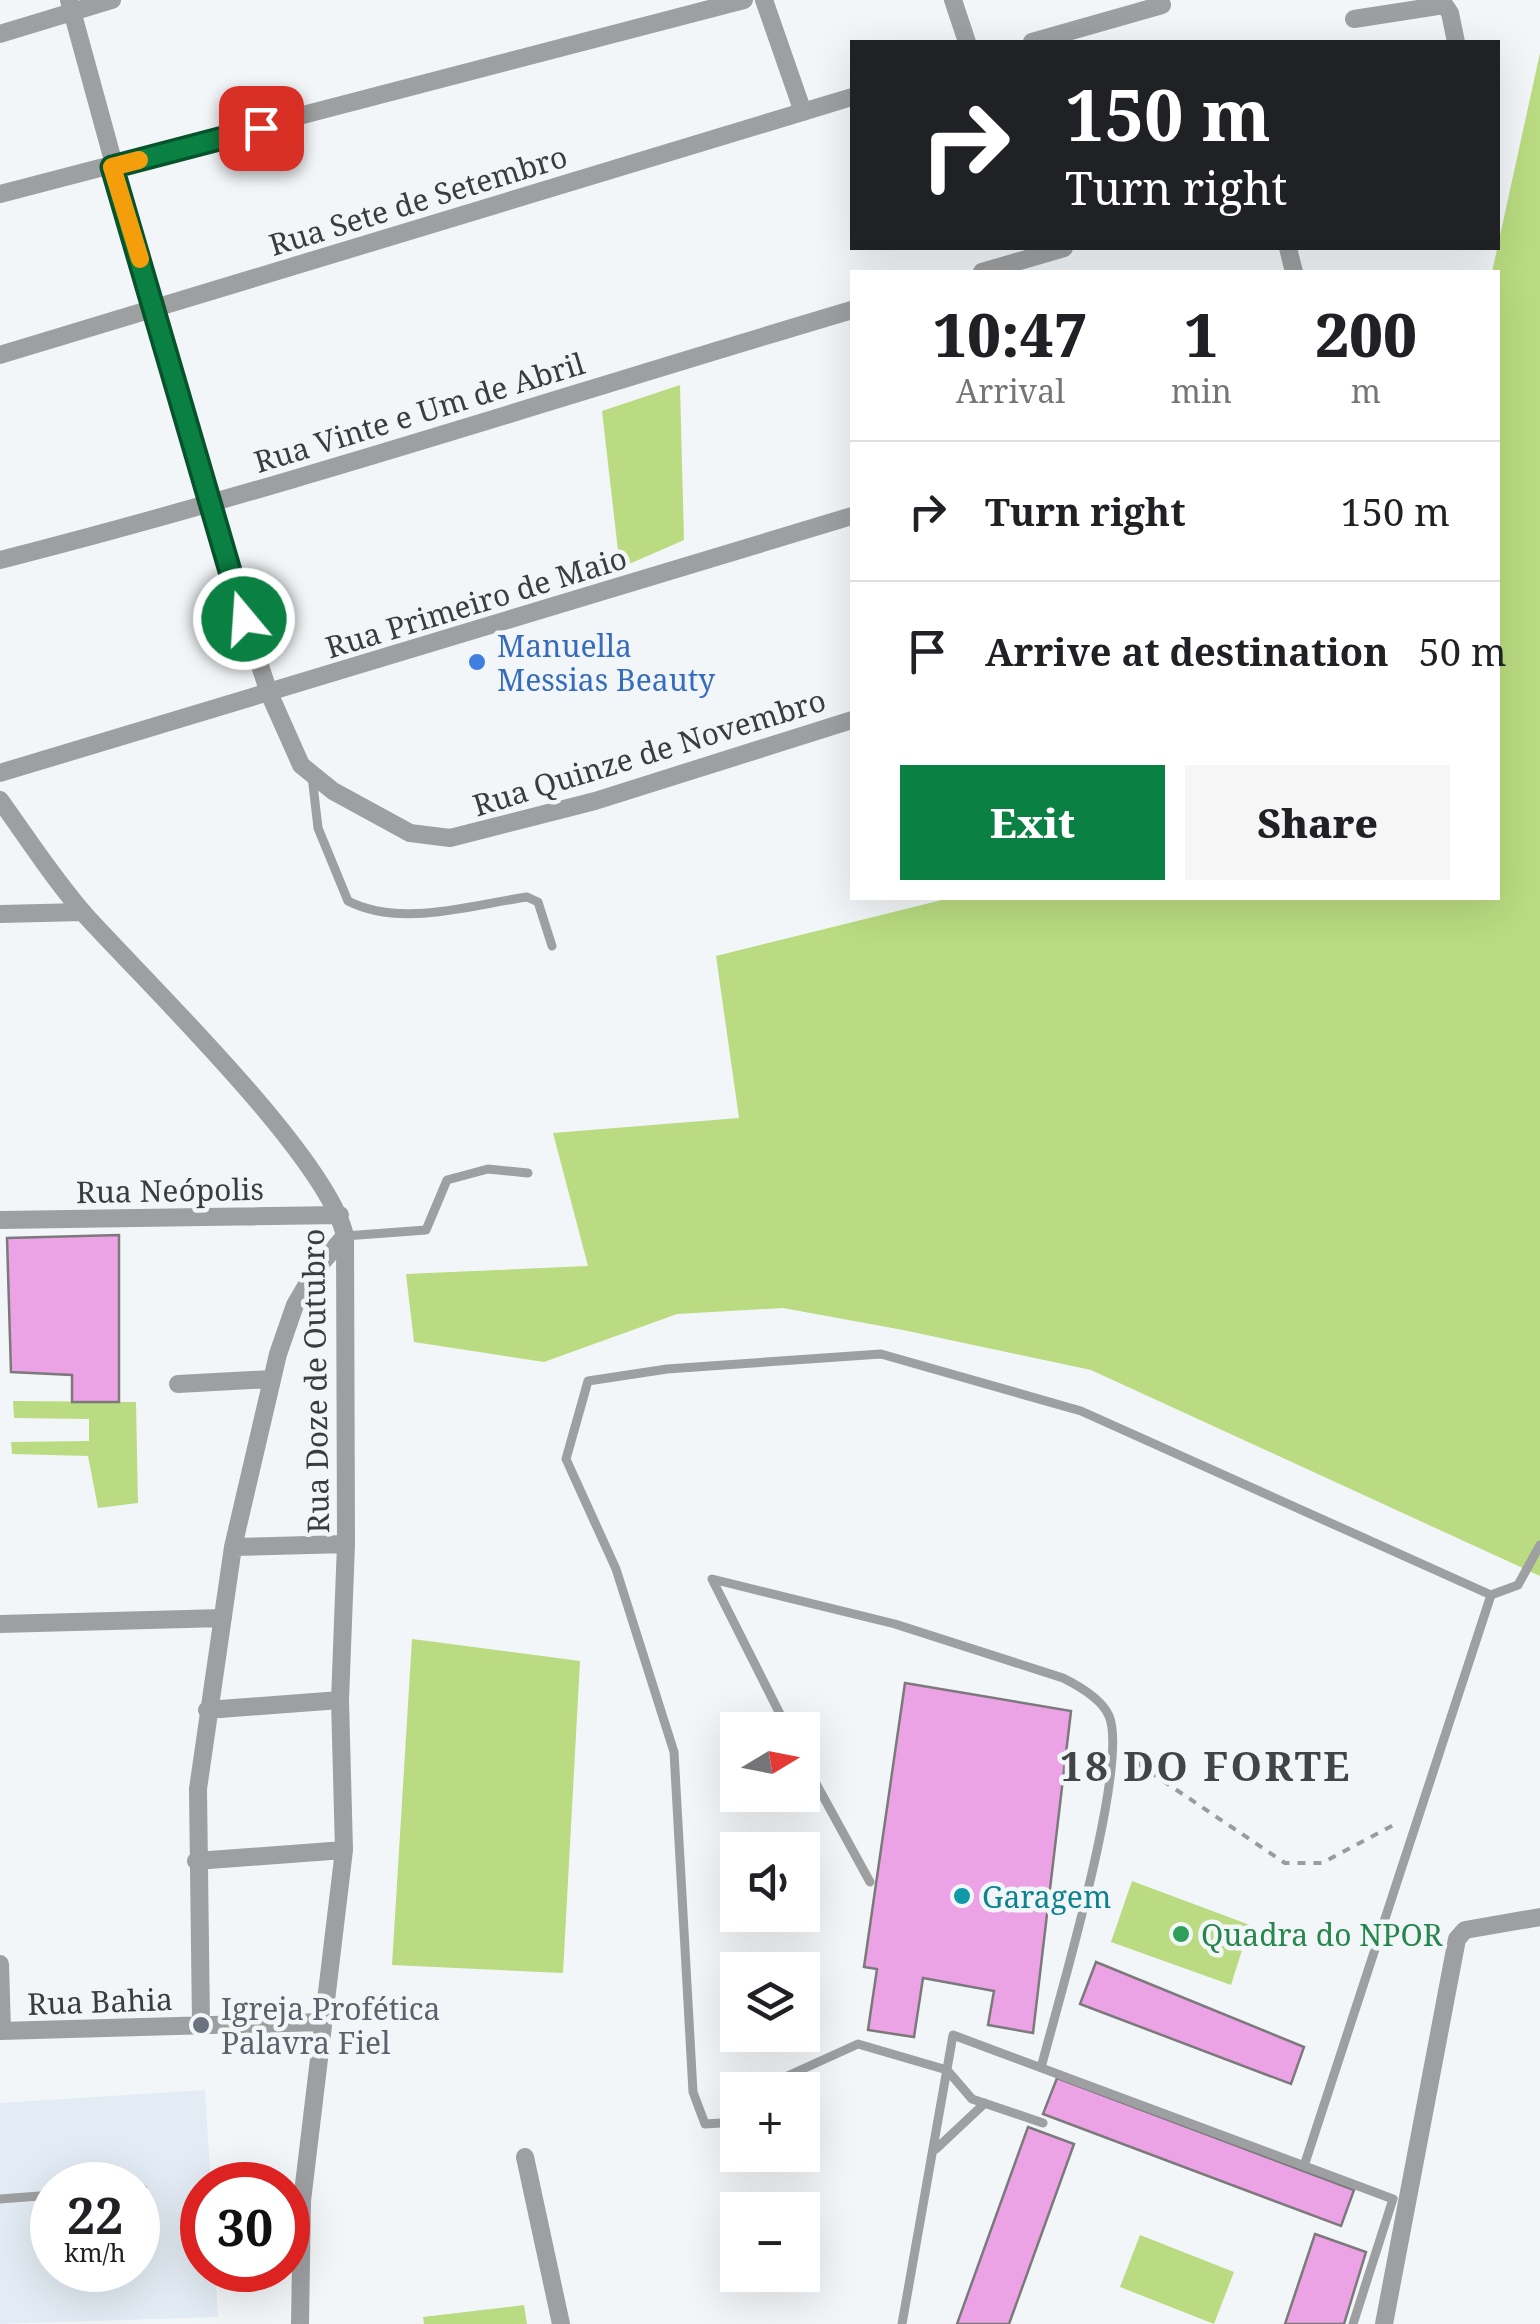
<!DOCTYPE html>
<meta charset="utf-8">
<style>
:root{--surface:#fff;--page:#f6f6f6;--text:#202124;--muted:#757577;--line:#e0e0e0;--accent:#0b8043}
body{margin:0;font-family:"Noto Serif",serif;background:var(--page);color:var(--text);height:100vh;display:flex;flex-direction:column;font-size:38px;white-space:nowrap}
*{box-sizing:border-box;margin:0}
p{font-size:32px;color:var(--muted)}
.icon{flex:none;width:55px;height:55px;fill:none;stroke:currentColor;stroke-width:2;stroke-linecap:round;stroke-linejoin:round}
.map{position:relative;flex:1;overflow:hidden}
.sheet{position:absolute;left:850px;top:270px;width:650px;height:630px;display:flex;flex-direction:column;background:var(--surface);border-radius:0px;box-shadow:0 10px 40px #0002}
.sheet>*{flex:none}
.top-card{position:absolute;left:850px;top:40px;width:650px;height:210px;border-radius:0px;box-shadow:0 10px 40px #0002;background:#202124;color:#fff;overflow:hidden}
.needle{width:65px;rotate:80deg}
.buttons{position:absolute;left:720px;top:1712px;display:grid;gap:20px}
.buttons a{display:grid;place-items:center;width:100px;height:100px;border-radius:0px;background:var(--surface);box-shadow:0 10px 40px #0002;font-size:50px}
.speed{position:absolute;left:30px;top:2162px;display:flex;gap:20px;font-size:50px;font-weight:700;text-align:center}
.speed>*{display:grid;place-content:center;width:130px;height:130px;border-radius:50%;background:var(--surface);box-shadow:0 10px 40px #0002;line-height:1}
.speed small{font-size:25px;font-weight:400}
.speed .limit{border:15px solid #d22;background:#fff;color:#111}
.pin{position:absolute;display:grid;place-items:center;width:85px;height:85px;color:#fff;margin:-42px;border-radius:20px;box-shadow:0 5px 15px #0006}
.me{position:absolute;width:110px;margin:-55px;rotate:342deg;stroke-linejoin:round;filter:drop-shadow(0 0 8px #0008)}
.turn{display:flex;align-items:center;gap:35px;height:210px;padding:0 50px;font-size:45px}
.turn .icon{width:130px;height:130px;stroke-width:2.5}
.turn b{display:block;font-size:70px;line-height:85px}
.eta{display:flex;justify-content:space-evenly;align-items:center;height:170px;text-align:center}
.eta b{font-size:60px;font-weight:800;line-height:70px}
.primary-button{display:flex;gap:20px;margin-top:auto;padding:20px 50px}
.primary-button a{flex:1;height:115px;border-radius:0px;background:var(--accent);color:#fff;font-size:40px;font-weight:800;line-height:115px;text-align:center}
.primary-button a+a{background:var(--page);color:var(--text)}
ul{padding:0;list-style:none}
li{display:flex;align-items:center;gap:30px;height:140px;padding:0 50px;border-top:2px solid var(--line)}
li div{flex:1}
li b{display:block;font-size:38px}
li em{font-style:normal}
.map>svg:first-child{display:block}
</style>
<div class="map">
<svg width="1540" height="2324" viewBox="0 0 1540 2324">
<rect width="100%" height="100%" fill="#f3f6f8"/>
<path fill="#e3ecf4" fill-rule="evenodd" d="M205,2090L211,2185H202V2270H215L218,2317L0,2324V2103ZM52,2185H138V2270H52Z"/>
<path fill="#badb81" d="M1540,53V1576L1091,1370L903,1330L783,1308L677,1314L544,1362L414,1342L406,1274L588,1266L553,1133L739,1118L716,956L950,898H1498V272H1492Z
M680,385L684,540L620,568L602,411Z
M13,1401L136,1402L138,1503L98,1508L88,1456L12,1454L11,1442L89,1441V1419L14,1418Z
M412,1639L580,1661L563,1973L392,1965Z
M1132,1881L1250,1925L1231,1985L1111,1942Z
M1140,2235L1234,2272L1214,2324L1120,2287Z
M524,2305L527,2324H424L423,2317Z"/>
<path fill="#eca3e6" stroke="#7c797b" stroke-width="2.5" d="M119,1235V1402H72V1375L11,1372L7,1238Z
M905,1683L1071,1711L1033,2033L988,2025L994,1991L923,1978L914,2037L868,2030L877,1969L864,1967Z
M1096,1962L1304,2047L1291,2084L1080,2004Z
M1057,2078L1354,2190L1341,2226L1043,2114Z
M1028,2127L1074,2144L1009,2324H957Z
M1315,2234L1366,2252L1344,2324H1285Z"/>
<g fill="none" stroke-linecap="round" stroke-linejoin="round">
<path stroke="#999c9d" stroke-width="4" stroke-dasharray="8 8" stroke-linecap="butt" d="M1126,1750L1141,1766L1285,1863H1322L1399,1822"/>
<path stroke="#9e9fa0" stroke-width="9" d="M312,776L318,828L348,901C401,928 471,905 527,897L538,902L552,946
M345,1236L426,1230L447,1180L488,1169L528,1173
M788,1730L712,1579L895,1624L1063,1678C1079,1686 1102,1699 1109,1716C1130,1764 1057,2005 1041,2068
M802,1758L870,1882
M771,2090L783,2078L858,2044L947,2070L972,2099L1043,2123
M738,2122L705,2124L693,2092L674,1752L616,1569L566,1459L588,1381L667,1369L881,1354L1081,1411L1491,1595L1518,1585L1540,1545
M936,2149L985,2103
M1304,2166L1491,1595
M138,2189H143
M0,2199L52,2195
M902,2324L953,2035L1393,2199L1353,2324"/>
<path stroke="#9e9fa0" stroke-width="18" d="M69,0L208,507L269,693L301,765L333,791L410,833L450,838L595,801L852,720
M764,0L803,112
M953,0L967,42
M1441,0L1450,13L1456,42
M1354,19L1444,5
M0,34L112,0
M1032,42L1162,5
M0,194L744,0
M1288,248L1294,272
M982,272L1064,248
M0,355L852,97
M0,560C287,487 568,394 852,310
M0,773L852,516
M0,800C28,839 55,881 87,917C148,984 328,1158 345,1236L346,1544L340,1700L344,1850L302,2201L300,2324
M0,914L83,912
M0,1220L340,1215
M178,1384L271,1379
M233,1547L346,1544
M0,1624L223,1618
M207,1710L340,1700
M196,1861L344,1850
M0,1964L2,2031
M201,2025L198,1789L233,1547L278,1354L295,1305L316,1269L345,1236
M0,2031L322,2022
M525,2157L561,2324
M1384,2324L1457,1939L1465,1930L1540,1917"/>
</g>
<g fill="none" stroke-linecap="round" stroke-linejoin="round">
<g stroke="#07532c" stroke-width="25">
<path id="route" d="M244,619L112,167L261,128"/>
</g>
<use href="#route" stroke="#0b8043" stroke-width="18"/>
<path stroke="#f59e0b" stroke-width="18" d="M139,160L112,167L140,259"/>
</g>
<circle fill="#3f7fe0" stroke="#f3f6f8" stroke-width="4" cx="477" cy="662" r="10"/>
<circle fill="#0f9aa8" stroke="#f3f6f8" stroke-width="4" cx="962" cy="1896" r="10"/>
<circle fill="#2e9e5b" stroke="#f3f6f8" stroke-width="4" cx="1181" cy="1934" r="10"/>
<circle fill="#6b7280" stroke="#f3f6f8" stroke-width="4" cx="201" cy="2025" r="10"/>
<g text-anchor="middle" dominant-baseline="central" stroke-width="9" stroke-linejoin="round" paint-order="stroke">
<g font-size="30" fill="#3b3c3d" stroke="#f3f6f8">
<text transform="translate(418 200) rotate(-17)">Rua Sete de Setembro</text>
<text transform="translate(419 412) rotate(-17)">Rua Vinte e Um de Abril</text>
<text transform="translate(476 602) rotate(-17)">Rua Primeiro de Maio</text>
<text transform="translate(649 752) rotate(-17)">Rua Quinze de Novembro</text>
<text transform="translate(170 1190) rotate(-1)">Rua Neópolis</text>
<text transform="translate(315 1381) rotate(-91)">Rua Doze de Outubro</text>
<text transform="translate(100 2001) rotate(-2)">Rua Bahia</text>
</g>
<g font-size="30" fill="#366cbe" stroke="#f3f6f8" text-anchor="start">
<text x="497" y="645">Manuella<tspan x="497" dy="34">Messias Beauty</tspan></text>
</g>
<g font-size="30" fill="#0d838f" stroke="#f3f6f8" text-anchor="start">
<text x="982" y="1896">Garagem</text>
</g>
<g font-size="30" fill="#27864d" stroke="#f3f6f8" text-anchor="start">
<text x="1201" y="1934">Quadra do NPOR</text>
</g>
<g font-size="30" fill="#5b616d" stroke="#f3f6f8" text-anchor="start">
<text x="221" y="2008">Igreja Profética<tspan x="221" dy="34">Palavra Fiel</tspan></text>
</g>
<g font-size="40" font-weight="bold" letter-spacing="2.5" fill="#424446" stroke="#f3f6f8">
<text x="1206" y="1765">18 DO FORTE</text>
</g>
</g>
</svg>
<div class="buttons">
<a><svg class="needle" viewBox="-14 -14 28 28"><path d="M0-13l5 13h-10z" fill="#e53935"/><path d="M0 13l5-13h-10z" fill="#757577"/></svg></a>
<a><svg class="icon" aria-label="sound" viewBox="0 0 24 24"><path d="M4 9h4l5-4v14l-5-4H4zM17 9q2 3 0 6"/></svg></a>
<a><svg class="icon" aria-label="layers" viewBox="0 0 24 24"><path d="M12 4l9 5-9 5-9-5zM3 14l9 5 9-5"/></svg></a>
<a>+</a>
<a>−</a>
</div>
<div class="speed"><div>22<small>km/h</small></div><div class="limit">30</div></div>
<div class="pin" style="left:261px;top:128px;background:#d93025"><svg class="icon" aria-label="arrive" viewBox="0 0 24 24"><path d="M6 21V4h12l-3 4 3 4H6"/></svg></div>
<svg class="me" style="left:244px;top:619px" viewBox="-20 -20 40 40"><circle r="17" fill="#0b8043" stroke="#fff" stroke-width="3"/><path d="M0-11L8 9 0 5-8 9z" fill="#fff"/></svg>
<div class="top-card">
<div class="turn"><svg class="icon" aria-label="right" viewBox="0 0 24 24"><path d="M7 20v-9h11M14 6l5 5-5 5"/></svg><div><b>150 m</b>Turn right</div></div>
</div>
<section class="sheet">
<div class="eta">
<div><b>10:47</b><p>Arrival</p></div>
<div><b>1</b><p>min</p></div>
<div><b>200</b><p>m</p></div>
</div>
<ul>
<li><svg class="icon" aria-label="right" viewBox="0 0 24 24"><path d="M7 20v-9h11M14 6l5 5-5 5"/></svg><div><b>Turn right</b></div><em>150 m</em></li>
<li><svg class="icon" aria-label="arrive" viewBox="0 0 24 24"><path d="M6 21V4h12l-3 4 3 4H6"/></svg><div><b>Arrive at destination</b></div><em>50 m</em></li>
</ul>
<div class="primary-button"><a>Exit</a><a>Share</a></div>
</section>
</div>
